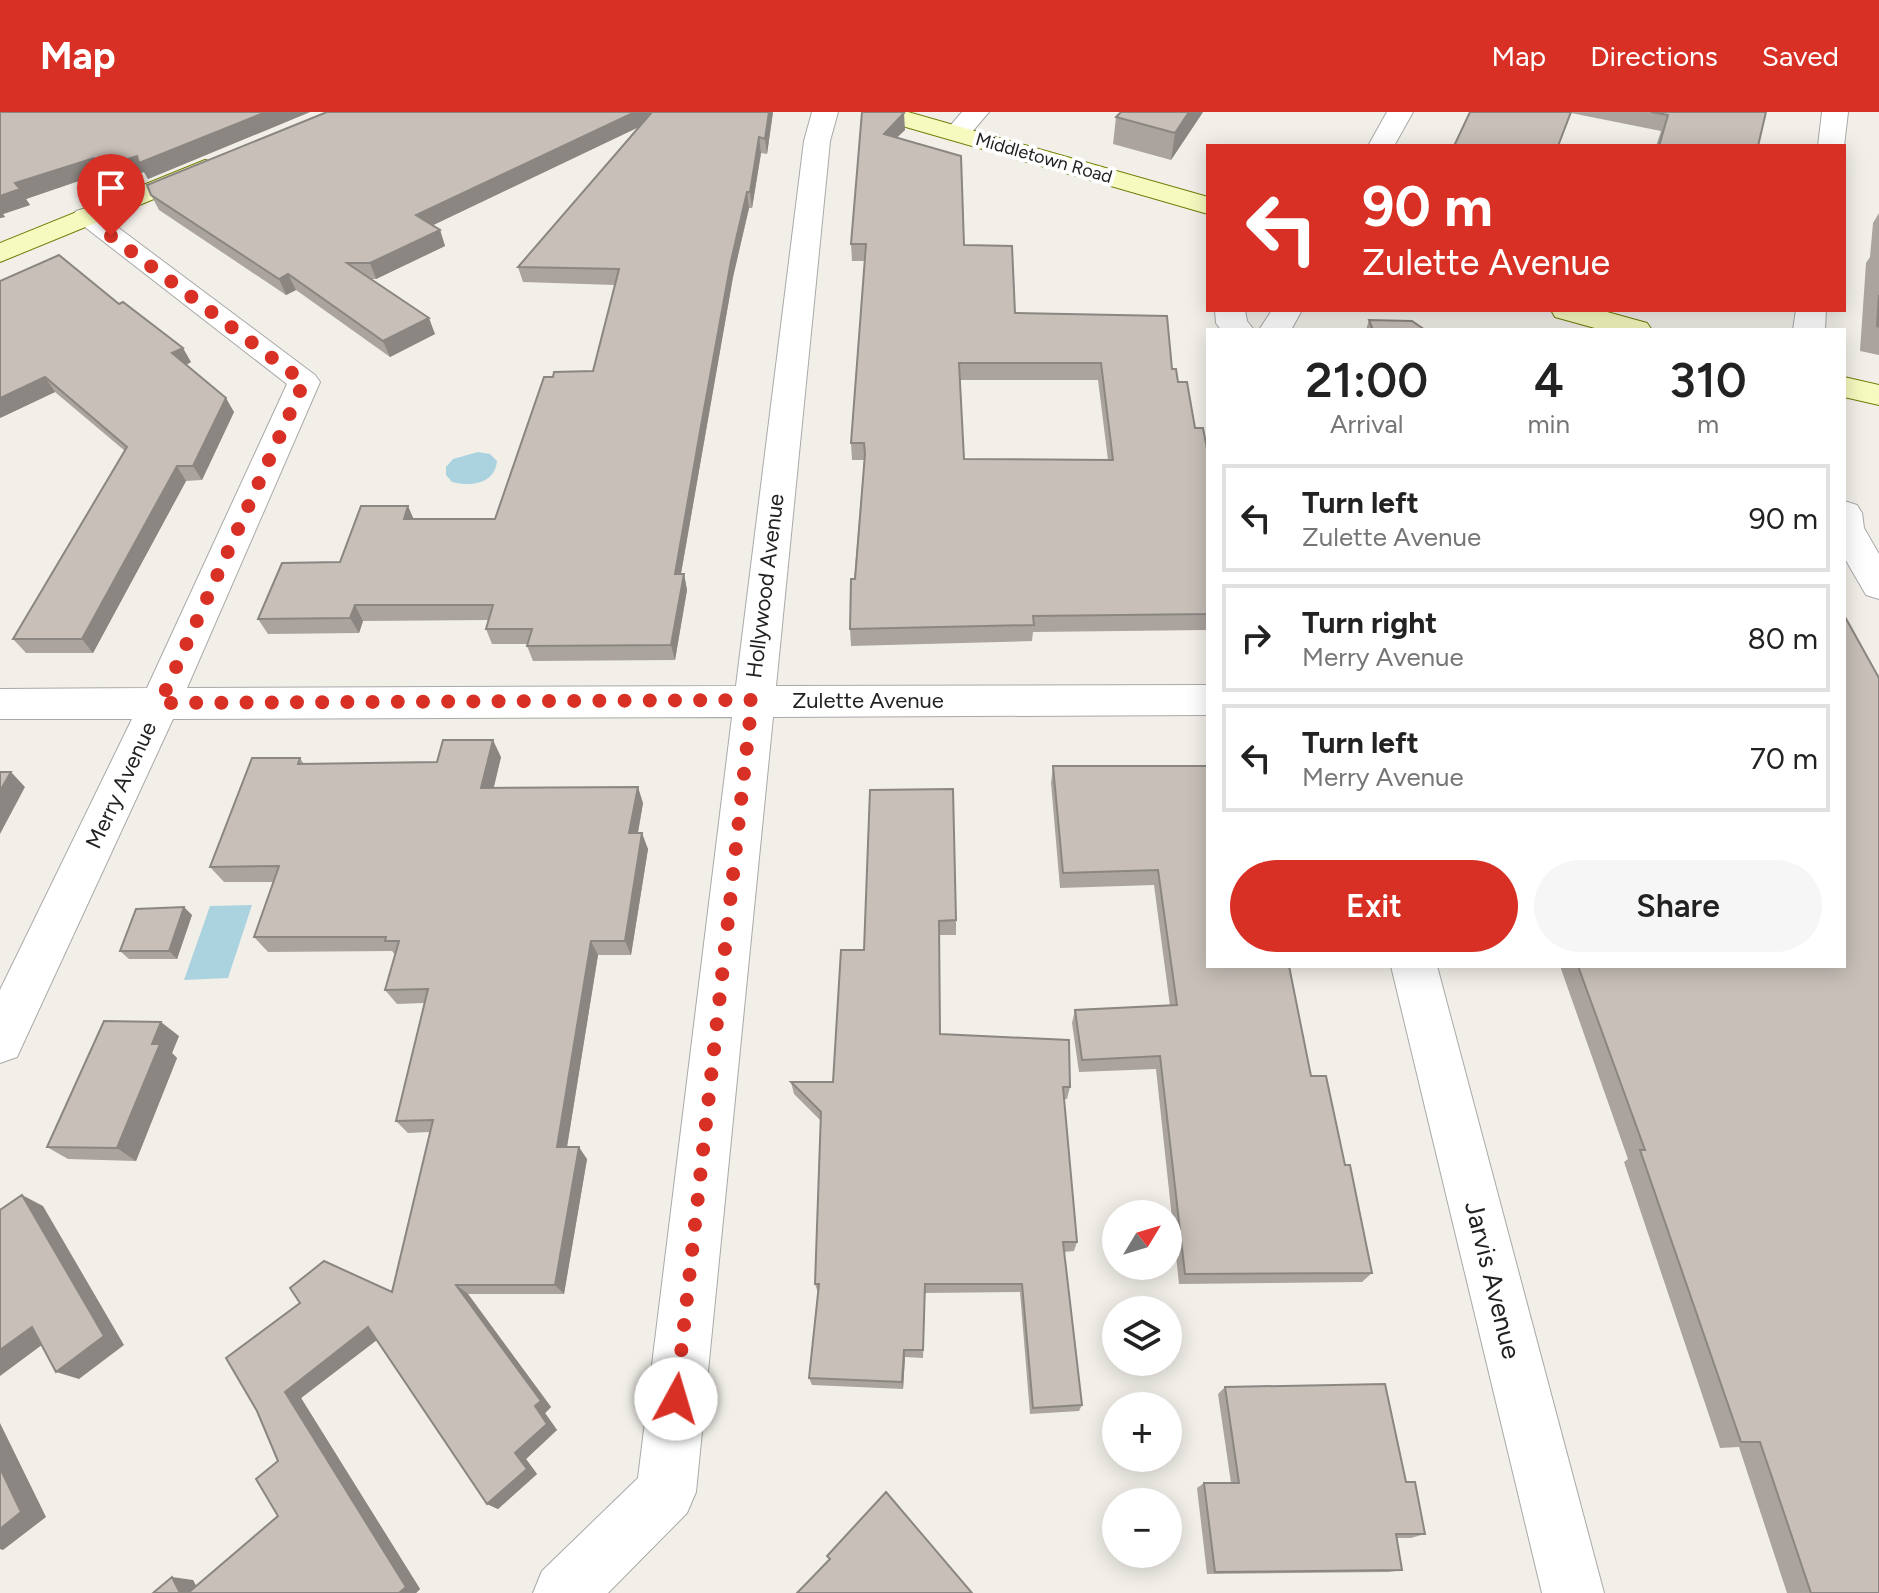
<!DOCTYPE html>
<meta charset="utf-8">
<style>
:root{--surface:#fff;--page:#f6f6f6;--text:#222;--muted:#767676;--line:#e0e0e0;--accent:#d93025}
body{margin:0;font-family:Figtree,sans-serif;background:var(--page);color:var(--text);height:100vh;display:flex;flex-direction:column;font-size:30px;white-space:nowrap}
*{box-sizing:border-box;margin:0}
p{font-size:26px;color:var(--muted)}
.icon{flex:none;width:44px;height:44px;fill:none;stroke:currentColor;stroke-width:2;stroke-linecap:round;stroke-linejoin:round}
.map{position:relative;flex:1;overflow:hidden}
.sheet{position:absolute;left:1206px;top:216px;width:640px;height:640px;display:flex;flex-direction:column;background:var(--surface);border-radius:0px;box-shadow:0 4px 20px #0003}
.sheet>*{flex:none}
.guide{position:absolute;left:1206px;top:32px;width:640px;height:168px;border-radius:0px;box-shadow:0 4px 20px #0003;background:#d93025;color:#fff;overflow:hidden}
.needle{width:52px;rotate:52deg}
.fabs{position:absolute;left:1102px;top:1088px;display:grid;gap:16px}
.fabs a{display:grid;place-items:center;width:80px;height:80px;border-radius:50%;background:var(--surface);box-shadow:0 4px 20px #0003;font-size:40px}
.pin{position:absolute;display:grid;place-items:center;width:68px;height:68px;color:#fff;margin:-82px -34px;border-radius:50% 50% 50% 0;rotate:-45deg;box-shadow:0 0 8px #0007}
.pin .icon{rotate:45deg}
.me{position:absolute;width:88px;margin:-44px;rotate:6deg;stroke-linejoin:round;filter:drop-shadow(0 0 6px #0008)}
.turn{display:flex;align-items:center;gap:28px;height:168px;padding:0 24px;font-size:36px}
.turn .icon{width:104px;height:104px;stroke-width:2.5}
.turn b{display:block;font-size:56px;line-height:68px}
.eta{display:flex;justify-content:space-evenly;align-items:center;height:136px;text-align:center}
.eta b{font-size:48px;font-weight:600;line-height:56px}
.action{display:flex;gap:16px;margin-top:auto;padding:16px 24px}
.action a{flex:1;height:92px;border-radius:48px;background:var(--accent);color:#fff;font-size:32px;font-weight:600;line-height:92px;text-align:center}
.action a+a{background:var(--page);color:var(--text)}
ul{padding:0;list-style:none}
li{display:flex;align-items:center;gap:24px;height:108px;margin:0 16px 12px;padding:0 8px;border:4px solid var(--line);border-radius:0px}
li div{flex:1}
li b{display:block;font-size:30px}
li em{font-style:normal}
header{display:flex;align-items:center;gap:48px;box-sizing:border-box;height:112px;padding:0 40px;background:var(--accent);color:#fff}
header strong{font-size:38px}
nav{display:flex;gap:44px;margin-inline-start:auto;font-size:28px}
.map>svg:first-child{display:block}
</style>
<header>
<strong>Map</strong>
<nav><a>Map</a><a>Directions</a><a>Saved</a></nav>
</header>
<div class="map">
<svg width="1879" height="1481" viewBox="0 0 1879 1481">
<rect width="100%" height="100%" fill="#f2efe9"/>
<path fill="#aad3df" d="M478,340L490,342L497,349C495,372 470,375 452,370L446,363V355L453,347Z
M252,793L228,866L184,868L210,794Z"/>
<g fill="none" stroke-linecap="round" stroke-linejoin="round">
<g stroke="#a9a9a9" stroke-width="2">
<path id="street" d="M812,0H838L830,29L776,574L1208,573V603L773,605L696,1380L687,1401L608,1481H533L542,1459L638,1366L732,605L173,607L17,945L0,951V878L132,607H0V577L147,576L287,272L72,105L76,99L86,96L96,99L315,263L320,270L187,576L736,574L804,29Z
M962,0H989L966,27H948L944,21Z
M1387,0H1413L1394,34H1368Z
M1822,0H1848L1844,34H1818Z
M1215,198H1245L1247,209L1254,218H1221L1216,211Z
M1272,198H1302L1291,218H1259Z
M1796,198H1826L1825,218H1793Z
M1844,389L1857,393L1862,401L1864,416L1879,442V487L1866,483L1844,445Z
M1391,854H1437L1604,1481H1542Z"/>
</g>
<g stroke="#707d05" stroke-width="2">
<path id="secondary" d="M867,0H908L1208,85V102L871,5Z
M205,48L215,50L219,56L215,62L0,150V131Z
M1551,198H1600L1647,211L1652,218H1602L1555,205Z
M1844,265L1879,273V293L1844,285Z"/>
</g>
<use href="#street" fill="#fff" fill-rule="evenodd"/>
<use href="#secondary" fill="#f7fabf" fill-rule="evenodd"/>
</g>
<path fill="#aba49e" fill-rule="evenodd" d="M0,0H310L148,67L144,60L115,69L102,61L26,87L30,93L3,102L5,105L0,106Z
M327,0H773L767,42L761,41L752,96H749L733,165L704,330L681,462H684L687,478L675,548L533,549L527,534L528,532H492L486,517L488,508L363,509L359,521L268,522L258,507L340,450L414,407H495L553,265L593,259L615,173L523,170L518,155L639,15L432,113L440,118L445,134L376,167H371L435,222L390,245L296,178L286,183L159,98L151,83Z
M862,0L905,18L897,25L964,133L1015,201L1172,257L1195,316L1208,342V518L1033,520L1032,529L851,534L850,517L864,348H852L851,331L865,149H852L851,132ZM960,268H1098L1108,348L964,347Z
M1121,0H1203L1171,48L1113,32L1116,5Z
M1470,0H1766L1758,34H1656L1661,19L1571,1Z
M1879,101V243L1860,239L1866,151L1870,145L1873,111Z
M119,192L191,250L186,253L234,300L202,368L186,369L93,541H26L13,527L125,339L55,280L0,306Z
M1369,208L1425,218H1366Z
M501,645L493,676L643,691L638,721L648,737L631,843H598L567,1035L587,1047L564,1182H468L551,1295L545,1301L557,1318L526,1347L537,1362L498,1397L487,1392L377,1228L301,1286L420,1477L416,1481H153L193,1468L196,1474L278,1404V1349L257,1299L392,1180L430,1020L408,1021L396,1009L424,891L397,892L385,878L395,843L392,839L268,840L254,825L273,770H224L210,755L300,646L304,652L437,650Z
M1053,654H1208L1311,964L1345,1053L1372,1161L1362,1170L1179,1172L1156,957L1079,960L1072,911L1075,898L1170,894L1154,773L1060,776L1051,671Z
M870,678L956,808V823H939L940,922L1070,975L1067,987H1064L1077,1130L1074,1139L1064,1140L1082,1293L1079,1299L1030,1302L1020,1180L925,1181L923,1246L905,1245L903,1277L812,1273L809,1266L818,1181L815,1172L821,1009L794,982L791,970H833L864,838Z
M192,803L177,847H129L120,839Z
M1560,854H1844L1879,1481H1787L1739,1335L1720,1336L1624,1050L1628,1047Z
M179,924L172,941L177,946L136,1049L68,1047L47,1035Z
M1225,1275L1406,1370L1425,1422L1411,1426H1397L1402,1458L1389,1460L1207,1462L1197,1376L1204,1371H1231L1218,1282Z"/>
<path fill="#8b8681" d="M266,0H310L148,67L144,60L115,69L106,54Z
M635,0H666V2L421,119L416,103Z
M769,0H773L767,42L765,27Z
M1189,0H1203L1171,48L1175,21Z
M904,1L905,18L884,38V22Z
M759,25L761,41L752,96L750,80Z
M94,46L102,61L26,87L30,93L3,102L5,105L0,106V84L15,71Z
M747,80L749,96L733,165L678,478L675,462L731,149Z
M440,118L445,134L376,167L370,151Z
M288,162L296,178L286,183L279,167Z
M429,206L435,222L390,245L383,229Z
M183,236L191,250L181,256L172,241Z
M45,265L55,280L0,306V286Z
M226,286L234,300L202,368L193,354Z
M177,354L186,369L93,541L82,527Z
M408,394L415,410L404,407Z
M684,462L687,478L675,548L671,533Z
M355,493L363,509L359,521L350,506Z
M493,628L501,645L490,692L481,676Z
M11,660L25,675L0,722V679Z
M638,675L643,691L635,737L629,721Z
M642,721L648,737L631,843L625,829Z
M184,795L192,803L177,847L169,839Z
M591,829L598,843L565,1047L557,1035Z
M161,910L179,924L172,941L177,946L136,1049L117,1036L152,932Z
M579,1035L587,1047L564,1182L555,1173Z
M22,1083L43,1094L124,1233L79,1267L56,1260Z
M456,1173L468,1182L551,1295L545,1301L557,1318L526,1347L537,1362L498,1397L487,1392L515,1341Z
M32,1215L54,1224L0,1264V1238Z
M368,1215L382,1224L301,1286L420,1477L416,1481H399L285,1280Z
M904,1238L905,1245L903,1277L902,1270Z
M0,1311L46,1405L3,1438L0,1437Z
M172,1465L193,1468L200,1481H180Z"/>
<path fill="#c7bfb8" stroke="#8b8681" stroke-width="2" fill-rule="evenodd" d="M0,0H266L139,51L137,44L106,54L94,46L15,71L20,77L0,84Z
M327,0H635L416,103L440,118L370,151H347L429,206L383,229L288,162L279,167L151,83L147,73Z
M652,0H769L765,27L759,25L750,80H747L731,149L701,314L675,462H684L671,533L527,534L532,517H486L493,493H355L350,506L258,507L282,451L340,450L361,394H408L404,407H495L544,265H553L554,260L593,259L619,157L518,155Z
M862,0H900L904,1L884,22L961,44L964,133L1012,134L1015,201L1167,204L1172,257H1176L1178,270H1187L1195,316H1203L1208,342V502L1033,504L1034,513L850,517L851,467H855L865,342L864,331H851L866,132H851ZM959,251H1101L1113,348L964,347Z
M1121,0H1189L1175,21L1116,5Z
M1470,0H1571L1558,34H1454Z
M1651,0H1766L1758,34H1659L1668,3Z
M59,143L119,192L123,190L183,236L172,241L226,286L193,354H177L82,527H13L127,335L45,265L0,286V169Z
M1879,183V215L1877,214Z
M1369,208L1412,209L1425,218H1373Z
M1844,503L1879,566V1481H1811L1760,1330H1741L1640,1038H1645L1578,854H1844Z
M443,628H493L481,676L638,675L629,721H642L625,829H591L557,1035H579L555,1173H456L541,1289L535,1294L547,1312L515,1341L527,1357L487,1392L368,1215L285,1280L406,1475L399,1481H188L278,1404L256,1367L278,1349L257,1299L226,1246L300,1191L290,1176L324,1149L392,1180L433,1008L396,1009L428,877L385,878L399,829H385L386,825H254L279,754L210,755L252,646H300L298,652L437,650Z
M1053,654H1208V854H1289L1311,964H1326L1345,1053H1350L1372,1161L1185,1162L1160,944L1082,948L1075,898L1177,893L1158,758L1063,761Z
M0,660H11L0,679Z
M953,677L956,808L939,809L940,922L1069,928L1070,975H1063L1077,1130H1063L1082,1293L1033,1296L1022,1172H925L923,1238H904L902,1270L809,1266L819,1172H815L821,1000L791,970H833L841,838H864L870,678Z
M184,795L169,839H120L136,797Z
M104,909L161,910L152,932H160L117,1036L47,1035Z
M22,1083L104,1224L56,1260L32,1215L0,1238V1098Z
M1385,1272L1406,1370H1415L1425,1422H1396L1402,1458L1215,1460L1204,1371H1239L1225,1275Z
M0,1356L21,1400L0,1417Z
M886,1380L972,1481H797L830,1447L827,1444Z
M172,1465L180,1481H153Z"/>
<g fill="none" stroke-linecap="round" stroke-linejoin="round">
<path stroke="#d93025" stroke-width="14" stroke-dasharray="0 25.2" d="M111,124L304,270L160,591L752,588L676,1287"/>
</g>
<g text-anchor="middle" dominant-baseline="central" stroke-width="8" stroke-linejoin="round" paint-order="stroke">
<g font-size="18" fill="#222" stroke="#fff">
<text transform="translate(1044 46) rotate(16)">Middletown Road</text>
</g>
<g font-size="22" fill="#222" stroke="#fff">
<text transform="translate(765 474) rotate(-83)">Hollywood Avenue</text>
<text x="868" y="588">Zulette Avenue</text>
<text transform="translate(121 673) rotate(-65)">Merry Avenue</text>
</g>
<g font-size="26" fill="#222" stroke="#fff">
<text transform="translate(1493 1168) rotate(76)">Jarvis Avenue</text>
</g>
</g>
</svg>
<div class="fabs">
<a><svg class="needle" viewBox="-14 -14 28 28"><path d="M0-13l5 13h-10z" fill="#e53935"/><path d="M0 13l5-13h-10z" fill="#767676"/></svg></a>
<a><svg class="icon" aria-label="layers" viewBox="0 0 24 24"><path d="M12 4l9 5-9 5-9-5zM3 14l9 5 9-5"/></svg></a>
<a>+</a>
<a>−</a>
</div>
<div class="pin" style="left:111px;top:124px;background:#d93025"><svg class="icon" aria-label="arrive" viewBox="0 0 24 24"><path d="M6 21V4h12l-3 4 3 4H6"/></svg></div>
<svg class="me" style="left:676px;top:1287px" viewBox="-20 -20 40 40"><circle r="19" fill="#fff"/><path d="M0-13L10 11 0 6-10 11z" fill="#d93025"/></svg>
<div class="guide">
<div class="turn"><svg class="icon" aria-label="left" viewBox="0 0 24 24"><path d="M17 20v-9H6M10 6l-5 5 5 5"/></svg><div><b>90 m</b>Zulette Avenue</div></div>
</div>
<section class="sheet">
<div class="eta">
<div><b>21:00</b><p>Arrival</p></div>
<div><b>4</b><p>min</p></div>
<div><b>310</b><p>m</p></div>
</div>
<ul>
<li><svg class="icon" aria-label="left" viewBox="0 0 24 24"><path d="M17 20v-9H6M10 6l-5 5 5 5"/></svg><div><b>Turn left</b><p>Zulette Avenue</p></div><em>90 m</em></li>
<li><svg class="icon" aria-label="right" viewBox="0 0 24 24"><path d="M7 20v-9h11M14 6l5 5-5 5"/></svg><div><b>Turn right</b><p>Merry Avenue</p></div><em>80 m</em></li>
<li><svg class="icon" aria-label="left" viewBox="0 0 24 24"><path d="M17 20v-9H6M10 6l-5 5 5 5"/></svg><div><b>Turn left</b><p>Merry Avenue</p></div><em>70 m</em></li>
</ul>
<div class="action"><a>Exit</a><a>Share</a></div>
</section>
</div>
